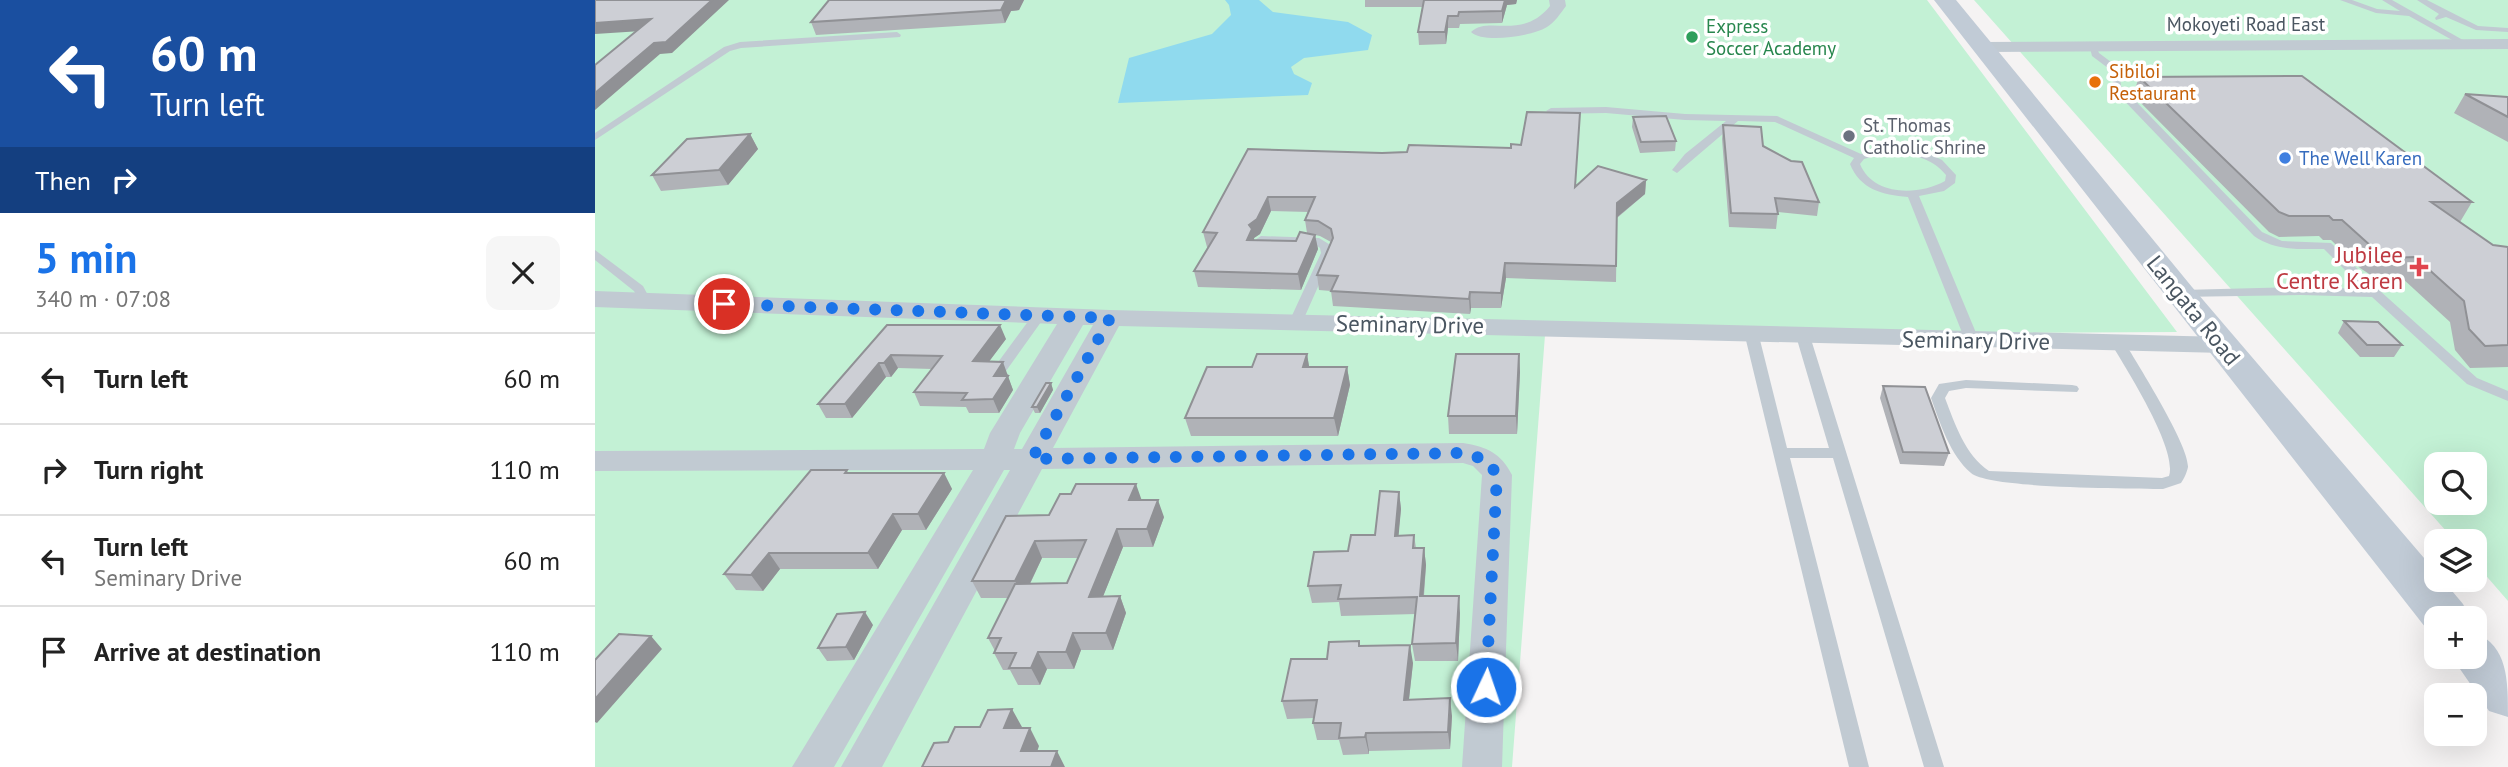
<!DOCTYPE html>
<meta charset="utf-8">
<style>
:root{--surface:#fff;--page:#f6f6f6;--text:#222;--muted:#767676;--line:#e0e0e0;--accent:#1a73e8}
body{margin:0;font-family:"PT Sans",sans-serif;background:var(--page);color:var(--text);height:100vh;display:flex;flex-direction:column;font-size:26px;white-space:nowrap}
*{box-sizing:border-box;margin:0}
p{font-size:23px;color:var(--muted)}
.icon{flex:none;width:38px;height:38px;fill:none;stroke:currentColor;stroke-width:2;stroke-linecap:round;stroke-linejoin:round}
.map{position:relative;flex:1;overflow:hidden}
.panel{display:flex;flex-direction:column;background:var(--surface);width:595px}
.panel>*{flex:none}
.banner{background:#1a4fa0;color:#fff;overflow:hidden}
.tools{position:absolute;left:1829px;top:452px;display:grid;gap:14px}
.tools a{display:grid;place-items:center;width:63px;height:63px;border-radius:14px;background:var(--surface);box-shadow:0 7px 28px #0002;font-size:35px}
.pin{position:absolute;display:grid;place-items:center;width:60px;height:60px;color:#fff;margin:-30px;border:4px solid #fff;border-radius:50%;box-shadow:0 2px 7px #0007}
.me{position:absolute;width:77px;margin:-38px;rotate:3deg;stroke-linejoin:round;filter:drop-shadow(0 0 5px #0008)}
.turn{display:flex;align-items:center;gap:24px;height:147px;padding:0 35px;font-size:32px}
.turn .icon{width:91px;height:91px;stroke-width:2.5}
.turn b{display:block;font-size:49px;line-height:60px}
.then{display:flex;align-items:center;height:66px;padding:0 35px;background:#0003;gap:14px;font-size:26px}
.round{display:grid;place-items:center;flex:none;width:74px;height:74px;border-radius:14px;background:var(--page)}
.headline{display:flex;align-items:center;justify-content:space-between;height:119px;padding:0 35px}
h1{font-size:42px;font-weight:600;line-height:52px;color:var(--accent)}
ul{padding:0;list-style:none}
li{display:flex;align-items:center;gap:21px;height:91px;padding:0 35px;border-top:2px solid var(--line)}
li div{flex:1}
li b{display:block;font-size:26px}
li em{font-style:normal}
main{display:flex;flex:1;min-height:0}
.map>svg:first-child{display:block}
</style>
<main>
<section class="panel">
<div class="banner">
<div class="turn"><svg class="icon" aria-label="left" viewBox="0 0 24 24"><path d="M17 20v-9H6M10 6l-5 5 5 5"/></svg><div><b>60 m</b>Turn left</div></div>
<div class="then">Then<svg class="icon" aria-label="right" viewBox="0 0 24 24"><path d="M7 20v-9h11M14 6l5 5-5 5"/></svg></div>
</div>
<div class="headline"><div><h1>5 min</h1><p>340 m · 07:08</p></div><a class="round"><svg class="icon" aria-label="close" viewBox="0 0 24 24"><path d="M6 6l12 12M18 6L6 18"/></svg></a></div>
<ul>
<li><svg class="icon" aria-label="left" viewBox="0 0 24 24"><path d="M17 20v-9H6M10 6l-5 5 5 5"/></svg><div><b>Turn left</b></div><em>60 m</em></li>
<li><svg class="icon" aria-label="right" viewBox="0 0 24 24"><path d="M7 20v-9h11M14 6l5 5-5 5"/></svg><div><b>Turn right</b></div><em>110 m</em></li>
<li><svg class="icon" aria-label="left" viewBox="0 0 24 24"><path d="M17 20v-9H6M10 6l-5 5 5 5"/></svg><div><b>Turn left</b><p>Seminary Drive</p></div><em>60 m</em></li>
<li><svg class="icon" aria-label="arrive" viewBox="0 0 24 24"><path d="M6 21V4h12l-3 4 3 4H6"/></svg><div><b>Arrive at destination</b></div><em>110 m</em></li>
</ul>
</section>
<div class="map">
<svg width="1913" height="767" viewBox="0 0 1913 767">
<rect width="100%" height="100%" fill="#f5f3f3"/>
<path fill="#c3f1d5" fill-rule="evenodd" d="M0,0H1332L1582,332L950,335L917,767H0Z
M1379,0H1913V601L1880,563V541H1860ZM1841,464H1880V502H1841Z"/>
<path fill="#90daee" d="M630,0H664L678,12L753,22L777,35L773,50L709,58L696,67L699,74L717,83L713,95L523,103L534,58L617,34L636,15L634,5Z"/>
<g fill="none" stroke-linecap="round" stroke-linejoin="round">
<path fill="#c1cad2" fill-rule="evenodd" d="M1745,0H1757L1782,9L1805,11L1787,0H1797L1875,44L1868,46L1814,16L1781,13Z
M1822,0H1832L1883,26L1913,28V32L1881,30L1851,17L1841,20L1840,18L1844,14Z
M302,32L306,35L305,37L146,48L135,51L0,140V133L129,47L145,42Z
M1494,44H1500L1504,53L1524,68L1526,86L1667,232L1687,241L1736,243L1784,290L1882,378L1913,391V401L1872,384L1777,297L1706,295L1583,297L1581,294L1587,290L1706,287L1769,289L1729,249C1704,249 1681,251 1659,236L1518,89L1517,71L1497,56Z
M1011,107L1090,114L1182,116L1266,154L1291,147L1331,152L1347,160L1361,175L1360,183L1349,191L1324,196L1384,340L1377,344L1370,340L1313,197C1287,195 1265,189 1255,164L1259,158L1180,122L1143,121L1082,173L1077,170L1090,154L1131,121L1090,120L1011,113L956,114L951,111L956,108ZM1291,153C1314,154 1336,156 1351,175L1350,181C1323,196 1278,196 1265,164L1269,159Z
M666,236L724,238L737,246L738,253L706,325H696L694,322L726,253L725,248L721,245L662,242L660,240Z
M0,250L48,286L56,301L54,304H46L39,291L0,260Z
M445,311L451,315L411,371H401L399,368L401,365L440,312Z
M1156,328L1163,332L1192,448H1234L1201,336L1208,332L1215,336L1349,767H1329L1238,458H1195L1274,767H1254L1149,332Z
M1523,339L1530,343C1543,365 1594,445 1593,467C1592,472 1589,479 1586,483L1568,489C1535,488 1395,489 1376,473C1355,455 1345,423 1336,398L1344,384L1371,380L1477,385L1482,386L1484,389L1482,392L1371,388L1354,391L1350,398C1360,424 1370,455 1394,471L1567,478L1574,476C1583,449 1531,369 1516,343Z"/>
<path fill="#c1cad2" fill-rule="evenodd" d="M954,0H970L971,6C965,14 960,22 952,27C938,36 888,44 876,32C893,15 927,41 955,6Z
M1913,39V49L1389,52L1380,47L1389,42Z
M0,291L515,310L1629,337L1638,339L1642,345L1638,351L1629,353L524,326L458,448L868,443C892,447 906,453 917,475L907,767H867L887,475L878,466L868,463L447,469L287,767H246L415,470H409L239,767H197L378,470L0,471V451L389,449L395,433L462,324L0,307ZM488,325H498L427,449H419L425,433Z"/>
<path fill="#c1cbd6" fill-rule="evenodd" d="M1339,0H1361L1597,287L1841,572V579H1847L1868,604L1875,618H1841V634L1834,632Z
M1880,632C1913,647 1913,679 1913,717L1894,711L1856,656H1880Z"/>
</g>
<path fill="#b0b2b7" fill-rule="evenodd" d="M234,0H429L424,10L416,11L410,23L221,35L216,22Z
M770,0H922L921,4L912,5L907,23L865,24L864,28H853L851,44L824,45L823,32L828,7H770Z
M1544,77L1877,202L1865,222L1898,245L1913,247V367L1875,368L1860,350L1855,322L1807,278L1782,279L1765,268L1736,240H1728L1724,236L1684,237L1674,232L1538,95Z
M1870,94L1913,97V142L1859,113Z
M985,113L980,186L1051,180L1050,194L1022,218L1021,282L911,278L906,308H876L875,314L738,306L736,291L724,290L722,275L736,242L725,236L720,235L723,249L706,290L603,287L599,271L613,247H612L608,232L653,149L787,153L916,148L926,145ZM676,211L714,212L710,220L712,233L701,241L659,240V238L665,234Z
M1038,117L1081,141L1080,151L1045,153L1037,127Z
M1128,125L1168,146L1224,202L1222,216L1183,212L1181,229L1134,227L1127,139Z
M155,134L163,149L133,185L66,191L57,175Z
M1749,321L1807,345L1799,357H1765L1743,333Z
M292,325L411,339L394,361L414,375L413,377L418,390L404,413H374L371,407L325,406L319,392L337,369L303,368L296,377H291L257,418H231L223,404Z
M712,354L714,367H752L755,385L743,436H596L590,418L657,367Z
M924,354L925,372L922,434H854L853,416Z
M456,383L458,390L445,413H440L437,407Z
M1288,386L1354,453L1349,466L1305,464L1285,398Z
M252,470L253,473H349L357,489L331,530H307L283,569H185L168,591L141,590L129,574Z
M804,492L806,509L803,536L819,535L821,548H829L831,565L829,596L865,613L863,661H820L817,644L821,614L746,616L744,602L717,603L713,586L753,551L780,535Z
M454,515L569,517L558,547H528L508,596H525L531,613L518,650H486L479,669H452L445,685H423L415,670H408L399,653L400,651L393,638L413,598H386L377,581ZM447,558H483L472,583L435,584Z
M278,625L259,660L232,661L223,648Z
M765,646L818,663L814,699L857,716L855,749L774,751V754L748,755L744,740H722L718,723L719,718L692,719L687,701L732,659Z"/>
<path fill="#909195" d="M117,0H134L77,53L65,54L0,110V93L59,43Z
M411,0H429L424,10L416,11L410,23L406,10Z
M910,0H922L921,4L912,5L907,23V11Z
M853,16V28L851,44L850,32Z
M56,19L62,30L0,34V23Z
M155,134L163,149L133,185L124,170Z
M1051,180L1050,194L1021,218L1022,203Z
M673,197L676,211L665,234L659,238L660,244L652,240L654,225Z
M720,235L723,249L706,290L703,274Z
M910,263L911,278L906,308V293Z
M875,292L876,308L875,314L874,299Z
M405,325L411,339L384,375L378,361Z
M712,354L715,372L708,367Z
M924,354L925,372L922,434L921,416Z
M296,355L303,368L296,377L289,363Z
M408,362L418,390L404,413L398,399L399,376Z
M284,363L291,377L257,418L250,404Z
M752,367L755,385L743,436L739,418Z
M456,383L458,390L445,413L442,407Z
M349,473L357,489L331,530L323,514Z
M541,484L547,501L534,500Z
M804,492L806,509L802,553L800,536Z
M563,500L569,517L558,547L552,529Z
M298,514L307,530L283,569L273,553Z
M522,529L528,547L501,614L494,597Z
M440,541L447,558L428,598L420,581Z
M829,548L831,565L827,613L825,596Z
M174,553L185,569L168,591L156,575Z
M525,596L531,613L518,650L511,633Z
M864,596L865,613L863,661L861,643Z
M270,612L278,625L259,660L251,647Z
M478,633L486,650L479,669L471,652Z
M56,636L67,649L2,723L0,722V699Z
M815,645L818,663L812,717L809,700Z
M443,652L452,669L445,685L436,668Z
M855,698L857,716L855,749L853,732Z
M417,709L427,727L409,728Z
M435,728L444,746L437,767L426,751Z
M771,733L774,751V754L770,737Z
M462,751L470,767H456Z"/>
<path fill="#cdcfd5" stroke="#909195" stroke-width="2" d="M0,0H117L71,42L59,43L0,93V65L56,19L0,23Z
M234,0H411L406,10L216,22Z
M829,0H910L907,11L864,12L863,16H853L850,32H823Z
M1707,76L1877,202H1836L1898,245L1913,247V345L1890,346L1874,329L1869,301L1820,257L1794,258L1777,247L1747,220H1738L1734,216H1694L1684,212L1544,77Z
M1870,94L1913,97V117Z
M932,112L985,113L980,187L1003,166L1051,180L1022,203L1021,266L910,263L906,293L875,292L874,299L736,291L743,276L722,275L738,238L736,229L723,221L710,220L720,197H673L662,219L654,225L657,229L652,240L701,241L705,232L720,235L703,274L599,271L622,233L608,232L653,149L787,153L812,152L814,145L916,148V144L926,145Z
M1071,116L1081,141L1046,142L1038,117Z
M1128,125L1166,127L1168,146L1196,161L1207,162L1224,202L1180,198L1183,214L1136,213Z
M155,134L124,170L57,175L92,139Z
M1749,321L1783,322L1807,345H1772Z
M292,325H405L378,361L408,362L399,376H413L398,399L367,400L372,393L319,392L347,356L296,355L289,363H284L250,404H223Z
M662,354H712L708,367H752L739,418H590L612,367H657Z
M861,354H924L921,416H853Z
M451,383H456L442,407H437Z
M1288,386L1330,387L1354,453L1308,452Z
M216,470H252L250,473H349L323,514H298L273,553H174L156,575L129,574Z
M481,484H541L534,500H563L552,529H522L494,597L525,596L511,633H478L471,652H443L436,668H414L421,653H399L406,638H393L420,584L472,583L491,540L440,541L420,581H377L411,516L454,515L465,494H476Z
M785,491L804,492L800,536L819,535L818,548H829L825,596H864L861,643L817,644L822,597L743,599L746,585L713,586L719,552L753,551L756,535H780Z
M270,612L251,647L223,648L242,614Z
M24,634L56,636L0,699V660Z
M764,641V646L815,645L809,700L855,698L853,732L771,733L770,737L744,738L746,723H718L722,700L687,701L696,659H732L734,642Z
M417,709L409,728H435L426,751H462L456,767H327L339,743L353,742L360,727H385L393,710Z"/>
<g fill="none" stroke-linecap="round" stroke-linejoin="round">
<path stroke="#1a73e8" stroke-width="12" stroke-dasharray="0 21.6" d="M129,304L515,318L437,459L868,453L892,460L902,475L891,687"/>
</g>
<circle fill="#2e9e5b" stroke="#fff" stroke-width="2.5" cx="1097" cy="37" r="7"/>
<circle fill="#e8710a" stroke="#fff" stroke-width="2.5" cx="1500" cy="82" r="7"/>
<circle fill="#6b7280" stroke="#fff" stroke-width="2.5" cx="1254" cy="136" r="7"/>
<circle fill="#3f7fe0" stroke="#fff" stroke-width="2.5" cx="1690" cy="158" r="7"/>
<path fill="#e0444e" stroke="#fff" stroke-width="2.5" d="M1820.5 256.5h7v7h7v7h-7v7h-7v-7h-7v-7h7z"/>
<g text-anchor="middle" dominant-baseline="central" stroke-width="7" stroke-linejoin="round" paint-order="stroke">
<g font-size="19" fill="#4a5661" stroke="#fff">
<text x="1651" y="24">Mokoyeti Road East</text>
</g>
<g font-size="19" fill="#27864d" stroke="#fff" text-anchor="start">
<text x="1111" y="26">Express<tspan x="1111" dy="22">Soccer Academy</tspan></text>
</g>
<g font-size="19" fill="#c56008" stroke="#fff" text-anchor="start">
<text x="1514" y="71">Sibiloi<tspan x="1514" dy="22">Restaurant</tspan></text>
</g>
<g font-size="19" fill="#5b616d" stroke="#fff" text-anchor="start">
<text x="1268" y="125">St. Thomas<tspan x="1268" dy="22">Catholic Shrine</tspan></text>
</g>
<g font-size="19" fill="#366cbe" stroke="#fff" text-anchor="start">
<text x="1704" y="158">The Well Karen</text>
</g>
<g font-size="23" fill="#be3a42" stroke="#fff" text-anchor="end">
<text x="1808" y="254">Jubilee<tspan x="1808" dy="26">Centre Karen</tspan></text>
</g>
<g font-size="23" fill="#4a5661" stroke="#fff">
<text transform="translate(1599 310) rotate(51)">Langata Road</text>
<text transform="translate(815 324) rotate(1)">Seminary Drive</text>
<text transform="translate(1381 340) rotate(1)">Seminary Drive</text>
</g>
</g>
</svg>
<div class="tools">
<a><svg class="icon" aria-label="search" viewBox="0 0 24 24"><circle cx="10" cy="10" r="6"/><path d="M15 15l6 6"/></svg></a>
<a><svg class="icon" aria-label="layers" viewBox="0 0 24 24"><path d="M12 4l9 5-9 5-9-5zM3 14l9 5 9-5"/></svg></a>
<a>+</a>
<a>−</a>
</div>
<div class="pin" style="left:129px;top:304px;background:#d93025"><svg class="icon" aria-label="arrive" viewBox="0 0 24 24"><path d="M6 21V4h12l-3 4 3 4H6"/></svg></div>
<svg class="me" style="left:891px;top:687px" viewBox="-20 -20 40 40"><circle r="17" fill="#1a73e8" stroke="#fff" stroke-width="3"/><path d="M0-11L8 9 0 5-8 9z" fill="#fff"/></svg>
</div>
</main>
